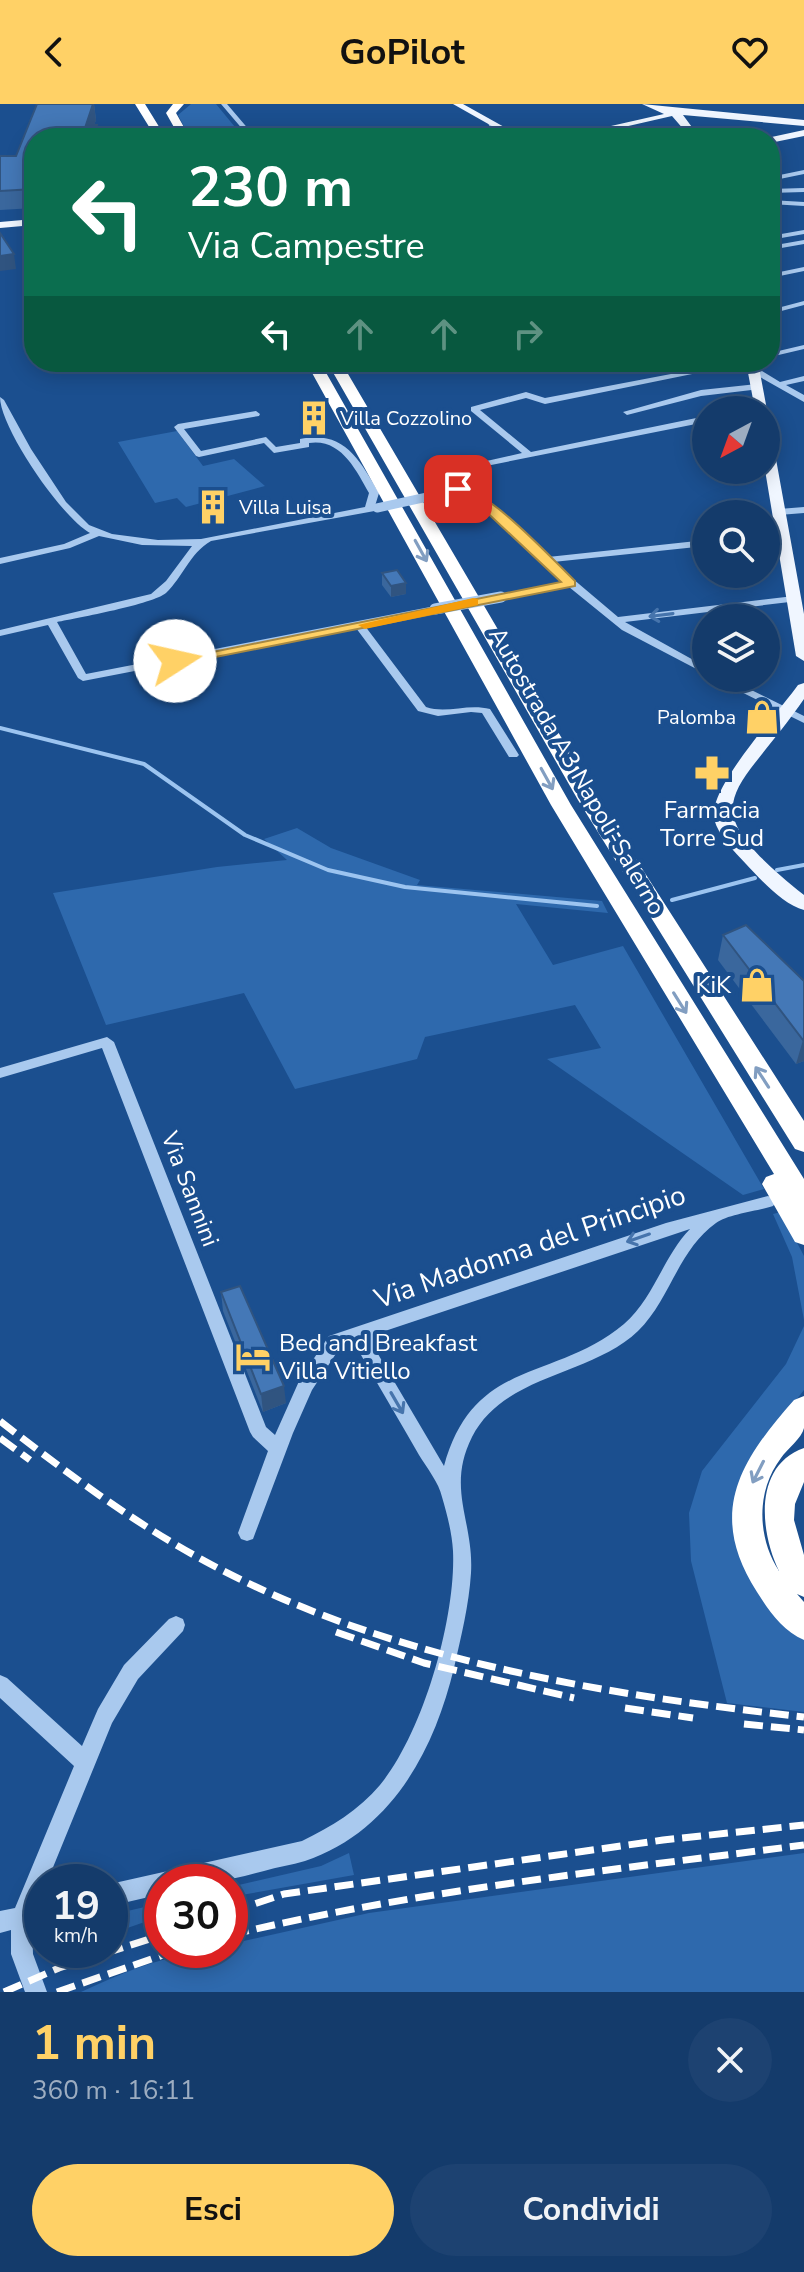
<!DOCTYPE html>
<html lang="it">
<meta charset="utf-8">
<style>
:root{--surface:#143b6b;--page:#1d4271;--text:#f1f3f6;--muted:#9dadc1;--line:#33557e;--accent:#ffd166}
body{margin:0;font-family:"Nunito Sans",sans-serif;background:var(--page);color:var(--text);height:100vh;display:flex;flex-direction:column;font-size:30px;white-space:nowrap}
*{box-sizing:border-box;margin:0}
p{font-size:26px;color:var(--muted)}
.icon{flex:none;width:44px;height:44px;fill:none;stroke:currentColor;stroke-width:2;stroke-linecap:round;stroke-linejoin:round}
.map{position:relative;height:1888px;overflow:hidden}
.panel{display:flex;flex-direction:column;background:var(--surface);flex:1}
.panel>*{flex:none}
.hud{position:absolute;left:24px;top:24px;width:756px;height:244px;border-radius:32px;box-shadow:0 4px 20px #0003,0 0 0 2px var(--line);background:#0b6e4f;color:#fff;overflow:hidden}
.needle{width:52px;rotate:221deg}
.fabs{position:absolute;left:692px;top:292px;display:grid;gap:16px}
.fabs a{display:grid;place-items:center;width:88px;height:88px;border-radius:50%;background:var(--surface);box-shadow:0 4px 20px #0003,0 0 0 2px var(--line);font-size:40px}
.speed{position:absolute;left:24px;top:1760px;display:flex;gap:16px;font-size:40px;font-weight:700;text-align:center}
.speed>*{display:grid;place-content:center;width:104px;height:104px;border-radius:50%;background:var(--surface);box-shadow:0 4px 20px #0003,0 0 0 2px var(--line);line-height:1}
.speed small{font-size:20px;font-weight:400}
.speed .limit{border:12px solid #d22;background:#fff;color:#111}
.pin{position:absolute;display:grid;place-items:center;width:68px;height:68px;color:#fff;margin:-34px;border-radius:16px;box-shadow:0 4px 12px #0006}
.me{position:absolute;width:88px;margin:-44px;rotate:80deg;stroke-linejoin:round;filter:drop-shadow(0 0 6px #0008)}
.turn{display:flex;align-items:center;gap:28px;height:168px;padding:0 32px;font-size:36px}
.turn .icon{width:104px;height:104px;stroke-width:2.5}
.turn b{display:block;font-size:56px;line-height:68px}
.lanes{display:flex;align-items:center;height:76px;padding:0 32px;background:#0003;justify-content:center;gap:40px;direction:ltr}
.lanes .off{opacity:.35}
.round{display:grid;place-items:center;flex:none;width:84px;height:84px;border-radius:42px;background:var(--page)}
.summary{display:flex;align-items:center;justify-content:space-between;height:136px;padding:0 32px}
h1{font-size:48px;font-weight:700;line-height:60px;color:var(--accent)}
.button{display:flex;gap:16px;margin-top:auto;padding:16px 32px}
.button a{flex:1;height:92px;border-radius:48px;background:var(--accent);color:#111;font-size:32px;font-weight:700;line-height:92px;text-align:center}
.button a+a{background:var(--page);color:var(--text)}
header{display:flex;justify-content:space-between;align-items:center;height:104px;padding:0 32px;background:var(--accent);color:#111;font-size:36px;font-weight:700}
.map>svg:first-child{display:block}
</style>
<header><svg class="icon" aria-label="back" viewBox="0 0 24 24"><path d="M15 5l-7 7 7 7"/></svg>GoPilot<svg class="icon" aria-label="heart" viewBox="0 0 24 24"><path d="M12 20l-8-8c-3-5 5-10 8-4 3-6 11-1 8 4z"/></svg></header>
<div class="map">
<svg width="804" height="1888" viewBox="0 0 804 1888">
<rect width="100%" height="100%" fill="#1b4f8f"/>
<path fill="#2e69ad" d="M191,0H216L244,34H190L178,11Z
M177,327L203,362L234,355L265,382L186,403L177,394L155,399L118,338Z
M297,724L331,744L420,776L417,781L602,797L608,809L516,800L553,861L623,842L764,1085L743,1091L547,955L601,944L575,901L425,933L417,955L295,985L244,889L106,921L53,789L217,763L287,756L264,735Z
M781,1108L804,1152V1216L792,1153L773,1110Z
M804,1222V1286L749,1356L737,1384L804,1535V1608L727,1599L691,1457L689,1409L702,1367L786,1260Z
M349,1749L354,1771L230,1793V1783L321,1762Z
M804,1749V1888H81C128,1866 177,1846 230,1846V1840L369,1809Z
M162,1799V1812L110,1830V1811Z"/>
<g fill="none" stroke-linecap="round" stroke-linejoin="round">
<path stroke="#9cc4f0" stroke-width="4" d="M0,624L144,660L245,731L328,766L405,783L597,802
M777,766L804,761
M672,796L755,774"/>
<path fill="#a9c9ee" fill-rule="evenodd" d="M221,0H227L256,34H250Z
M487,17H491L496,23L492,29L460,34L488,27L490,23Z
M349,27L356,34H350L346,29Z
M804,66V70L770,77V73Z
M804,84V88L770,89V85Z
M770,96L804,98V102L770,100Z
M804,126V130L770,136V132Z
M804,136V140L770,146V142Z
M804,163V167L770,174V170Z
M804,197V201L770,210V206Z
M804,241V245L770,253V249Z
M734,258H751L545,300L526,294L480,306L531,348L706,312V318L446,370L487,397L548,453L706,436V442L553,458L618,513L794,492L799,495L798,497L625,518L706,563V570L622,526L569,483L497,495V491L563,478L481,401L433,369L522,349L471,307V303L526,288L545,294Z
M751,264H757L780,278L804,272V277L786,281L804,291V298L751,268Z
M757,280L760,281V285L701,292L627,311L623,308L701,286Z
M0,293L4,296L31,345L66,398L89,421L112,430L158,436L201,435L365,403L369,389C356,366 341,334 309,339V343L274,349L264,339L199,353L196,352L174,323L178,320L256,307L260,310L259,312L184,325L201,347L266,333L276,343L300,339V335C344,326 359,355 379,389L375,402H380V406L211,437C189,450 183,473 166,489C153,500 78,514 57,518L86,570L435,502L439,503V507L365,522L426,603C447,610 468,599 490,605L519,651L517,653H509L482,609L471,608L438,612L418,607L356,524L83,577L78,574L48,521L0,532V526L151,490L166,477L192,442L142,441L99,432L70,444L0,460V454L64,440L90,429C62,414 0,324 0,293Z
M804,403V409L779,411L774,408L779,405Z
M782,427L787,430L785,432L766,435V429Z
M713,574H727L804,612V619Z
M107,933L114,938L266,1323L275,1331L300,1275L329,1232L666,1119L768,1092L773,1094L776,1098L773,1102C758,1107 728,1110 716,1119C678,1146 670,1196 638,1227C591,1272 504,1270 472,1333C446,1385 474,1417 471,1469C469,1501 461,1533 454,1564C434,1647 391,1728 305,1757C292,1761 277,1763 264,1767C247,1771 228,1777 211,1778C194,1779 178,1778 162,1778V1790L110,1802V1780L302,1737C331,1723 359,1706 380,1681C423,1629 456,1514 453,1447C452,1429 447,1410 442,1393C439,1379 427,1364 419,1351C400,1318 380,1284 361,1251L357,1236L341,1242L312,1286L293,1329L253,1435L247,1437L241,1435L238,1429L268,1347L253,1333L250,1328L102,944L0,974V964ZM690,1125C663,1153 654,1194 624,1220C555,1278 474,1253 444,1362L375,1245L373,1231Z
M176,1512L183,1515L185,1521L183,1527L138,1575L112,1619L47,1778H42V1790L38,1799L42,1798V1820L32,1822L33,1850L47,1888H25L11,1850V1826L0,1829V1807L15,1804L74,1662L0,1594V1571L7,1574L82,1642L98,1605L124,1561L169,1515Z"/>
<path fill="#f0f6ff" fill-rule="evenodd" d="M453,0H463L524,34H513Z
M642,0L804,16V22L683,11L700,34H691L672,12L576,34H558L664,10Z
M804,26V32L770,39L767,34Z
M34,115V121L0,124V118Z
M746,258H758L767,306L766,308L755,306Z
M766,329L772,333L804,510V557L796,552L765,366Z
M804,579V595C734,696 687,697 804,791V806C784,801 760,775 746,760C734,747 719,733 714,715C707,685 779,608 798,581Z"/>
<path fill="#fff" fill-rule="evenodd" d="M135,0H145L166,34H156Z
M173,0H184L176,9L190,34H180L166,9Z
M306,258H320L571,701L804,1075V1141L795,1138L762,1080L766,1073L774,1070L551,701Z
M327,258H341L598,696L804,1017V1048L795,1045L578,696Z
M804,1292C804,1302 804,1315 804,1324C802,1334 787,1345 781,1354C756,1387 757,1433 779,1467C760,1428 753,1362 804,1344V1378L795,1400L794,1416L804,1451V1493L797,1490L804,1498V1536C783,1527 769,1507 757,1488C707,1410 739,1358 794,1296Z"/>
<path stroke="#fff" stroke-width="7" stroke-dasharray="19 8" stroke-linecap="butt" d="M0,1317C58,1362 115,1405 178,1442C367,1553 590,1589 804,1613
M0,1334L30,1356
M336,1528L424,1559L574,1594
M625,1604L693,1614
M744,1620L804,1626
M230,1808L284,1790L663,1736L804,1721
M230,1831C419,1786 612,1766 804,1741
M4,1888L59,1864L162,1831
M57,1888L177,1846"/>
<path stroke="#a9c9ee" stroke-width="9" d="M377,404L441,390"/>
<path stroke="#a9c9ee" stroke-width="11" d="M435,505L501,493"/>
</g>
<path fill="#3a679d" d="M37,0H94L96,16L94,21H97L99,34H34V104L0,106V52H16Z
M382,469L406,490L391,493L382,481Z
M723,831L804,877V957L796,960L718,856Z
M221,1188L286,1299L263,1308L223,1207Z"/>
<path fill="#305480" d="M94,0L96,16L90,34L86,21Z
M97,21L99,34H93Z
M14,150L16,165L0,167V152Z
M406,479V490L391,493V482Z
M804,935V957L796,960L803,936Z
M284,1282L286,1299L263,1308L261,1290Z"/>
<path fill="#4478b7" stroke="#305480" stroke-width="2" d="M37,0H93L86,21H97L93,34H34V85L0,87V52H16Z
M0,129L14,150L0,152Z
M397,466L406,479L391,482L382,469Z
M746,821L804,877V935L803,936L723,831Z
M240,1182L284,1282L261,1290L221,1188Z"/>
<defs><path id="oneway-shaft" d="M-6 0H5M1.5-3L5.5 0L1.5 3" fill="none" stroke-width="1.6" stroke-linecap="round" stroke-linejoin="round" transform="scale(2)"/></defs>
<g stroke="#829ec1">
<use href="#oneway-shaft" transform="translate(421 447) rotate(61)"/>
<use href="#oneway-shaft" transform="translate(547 675) rotate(61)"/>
<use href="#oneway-shaft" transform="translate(680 899) rotate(58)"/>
<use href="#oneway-shaft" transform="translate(762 973) rotate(-123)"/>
<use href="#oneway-shaft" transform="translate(758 1368) rotate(117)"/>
</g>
<g stroke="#4674ac">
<use href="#oneway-shaft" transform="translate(661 511) rotate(173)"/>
<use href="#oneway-shaft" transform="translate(638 1134) rotate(161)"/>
<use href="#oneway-shaft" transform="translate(397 1299) rotate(60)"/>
</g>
<path fill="#ffd166" stroke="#a68842" stroke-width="2" d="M453,382C483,379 552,455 575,477V482L175,561L168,557L561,478L479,401L453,387Z"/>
<path fill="#f59e0b" d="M473,494L478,495V501L365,525L358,521Z"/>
<defs>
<g id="building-bare" transform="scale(2.76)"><path d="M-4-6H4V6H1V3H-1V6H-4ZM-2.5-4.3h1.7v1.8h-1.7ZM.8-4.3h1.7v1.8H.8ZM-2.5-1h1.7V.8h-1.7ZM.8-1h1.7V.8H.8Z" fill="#ffd166" stroke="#1b4f8f" stroke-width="2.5" paint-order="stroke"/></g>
<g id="shop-bare" transform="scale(2.76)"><path d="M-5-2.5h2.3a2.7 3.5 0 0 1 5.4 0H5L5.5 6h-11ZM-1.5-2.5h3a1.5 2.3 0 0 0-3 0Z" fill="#ffd166" stroke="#1b4f8f" stroke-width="2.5" paint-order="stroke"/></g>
<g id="pharmacy-bare" transform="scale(2.76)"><path d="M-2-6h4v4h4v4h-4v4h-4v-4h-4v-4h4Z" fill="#ffd166" stroke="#1b4f8f" stroke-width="2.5" paint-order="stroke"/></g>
<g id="hotel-bare" transform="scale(2.76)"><path d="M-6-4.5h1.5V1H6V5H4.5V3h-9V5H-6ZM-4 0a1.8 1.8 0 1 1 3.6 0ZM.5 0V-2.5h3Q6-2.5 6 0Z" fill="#ffd166" stroke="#1b4f8f" stroke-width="2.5" paint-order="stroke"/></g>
</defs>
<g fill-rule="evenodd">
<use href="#building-bare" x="314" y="314"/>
<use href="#building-bare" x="213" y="403"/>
<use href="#shop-bare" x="762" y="613"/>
<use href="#pharmacy-bare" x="712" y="669"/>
<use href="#shop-bare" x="757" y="881"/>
<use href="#hotel-bare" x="253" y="1253"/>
</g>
<g text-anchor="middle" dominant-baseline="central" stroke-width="8" stroke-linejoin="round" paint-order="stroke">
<g font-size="20" fill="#fff" stroke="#1b4f8f" text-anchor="start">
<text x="340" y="314">Villa Cozzolino</text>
<text x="239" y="403">Villa Luisa</text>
<text x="736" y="613" text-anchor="end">Palomba</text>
</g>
<g font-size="24" fill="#fff" stroke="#1b4f8f">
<text transform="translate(577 667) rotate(60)">Autostrada A3 Napoli-Salerno</text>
<text transform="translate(190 1085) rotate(69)">Via Sannini</text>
</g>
<g font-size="24" fill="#fff" stroke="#1b4f8f">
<text x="712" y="706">Farmacia<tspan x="712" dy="28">Torre Sud</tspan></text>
<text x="731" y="881" text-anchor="end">KiK</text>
<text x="279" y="1239" text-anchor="start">Bed and Breakfast<tspan x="279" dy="28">Villa Vitiello</tspan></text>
</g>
<g font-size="28" fill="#fff" stroke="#1b4f8f">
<text transform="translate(530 1143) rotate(-19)">Via Madonna del Principio</text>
</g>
</g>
</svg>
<div class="fabs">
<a><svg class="needle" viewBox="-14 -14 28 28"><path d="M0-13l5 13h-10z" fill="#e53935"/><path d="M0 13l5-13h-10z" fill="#9dadc1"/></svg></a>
<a><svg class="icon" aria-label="search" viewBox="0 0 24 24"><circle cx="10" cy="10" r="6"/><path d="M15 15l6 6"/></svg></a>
<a><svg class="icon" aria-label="layers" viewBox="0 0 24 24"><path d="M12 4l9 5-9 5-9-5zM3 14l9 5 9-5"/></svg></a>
</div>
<div class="speed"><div>19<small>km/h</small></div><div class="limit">30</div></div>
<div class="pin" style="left:458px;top:385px;background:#d93025"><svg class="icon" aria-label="arrive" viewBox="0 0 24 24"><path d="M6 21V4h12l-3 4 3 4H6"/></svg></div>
<svg class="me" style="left:175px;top:557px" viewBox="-20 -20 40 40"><circle r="19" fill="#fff"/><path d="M0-13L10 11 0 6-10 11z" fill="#ffd166"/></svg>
<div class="hud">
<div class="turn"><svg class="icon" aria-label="left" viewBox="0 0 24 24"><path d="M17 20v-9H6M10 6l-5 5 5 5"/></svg><div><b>230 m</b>Via Campestre</div></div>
<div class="lanes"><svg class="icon" aria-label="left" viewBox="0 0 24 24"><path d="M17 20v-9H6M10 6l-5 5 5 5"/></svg><svg class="icon off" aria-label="ahead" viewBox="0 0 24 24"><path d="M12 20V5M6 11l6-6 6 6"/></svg><svg class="icon off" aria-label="ahead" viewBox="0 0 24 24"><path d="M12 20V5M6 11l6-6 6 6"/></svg><svg class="icon off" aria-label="right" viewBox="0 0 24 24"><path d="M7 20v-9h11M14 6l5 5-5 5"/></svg></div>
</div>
</div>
<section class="panel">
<div class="summary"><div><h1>1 min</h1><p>360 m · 16:11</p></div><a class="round"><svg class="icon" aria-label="close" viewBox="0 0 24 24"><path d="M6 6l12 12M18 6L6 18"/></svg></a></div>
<div class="button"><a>Esci</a><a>Condividi</a></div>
</section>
